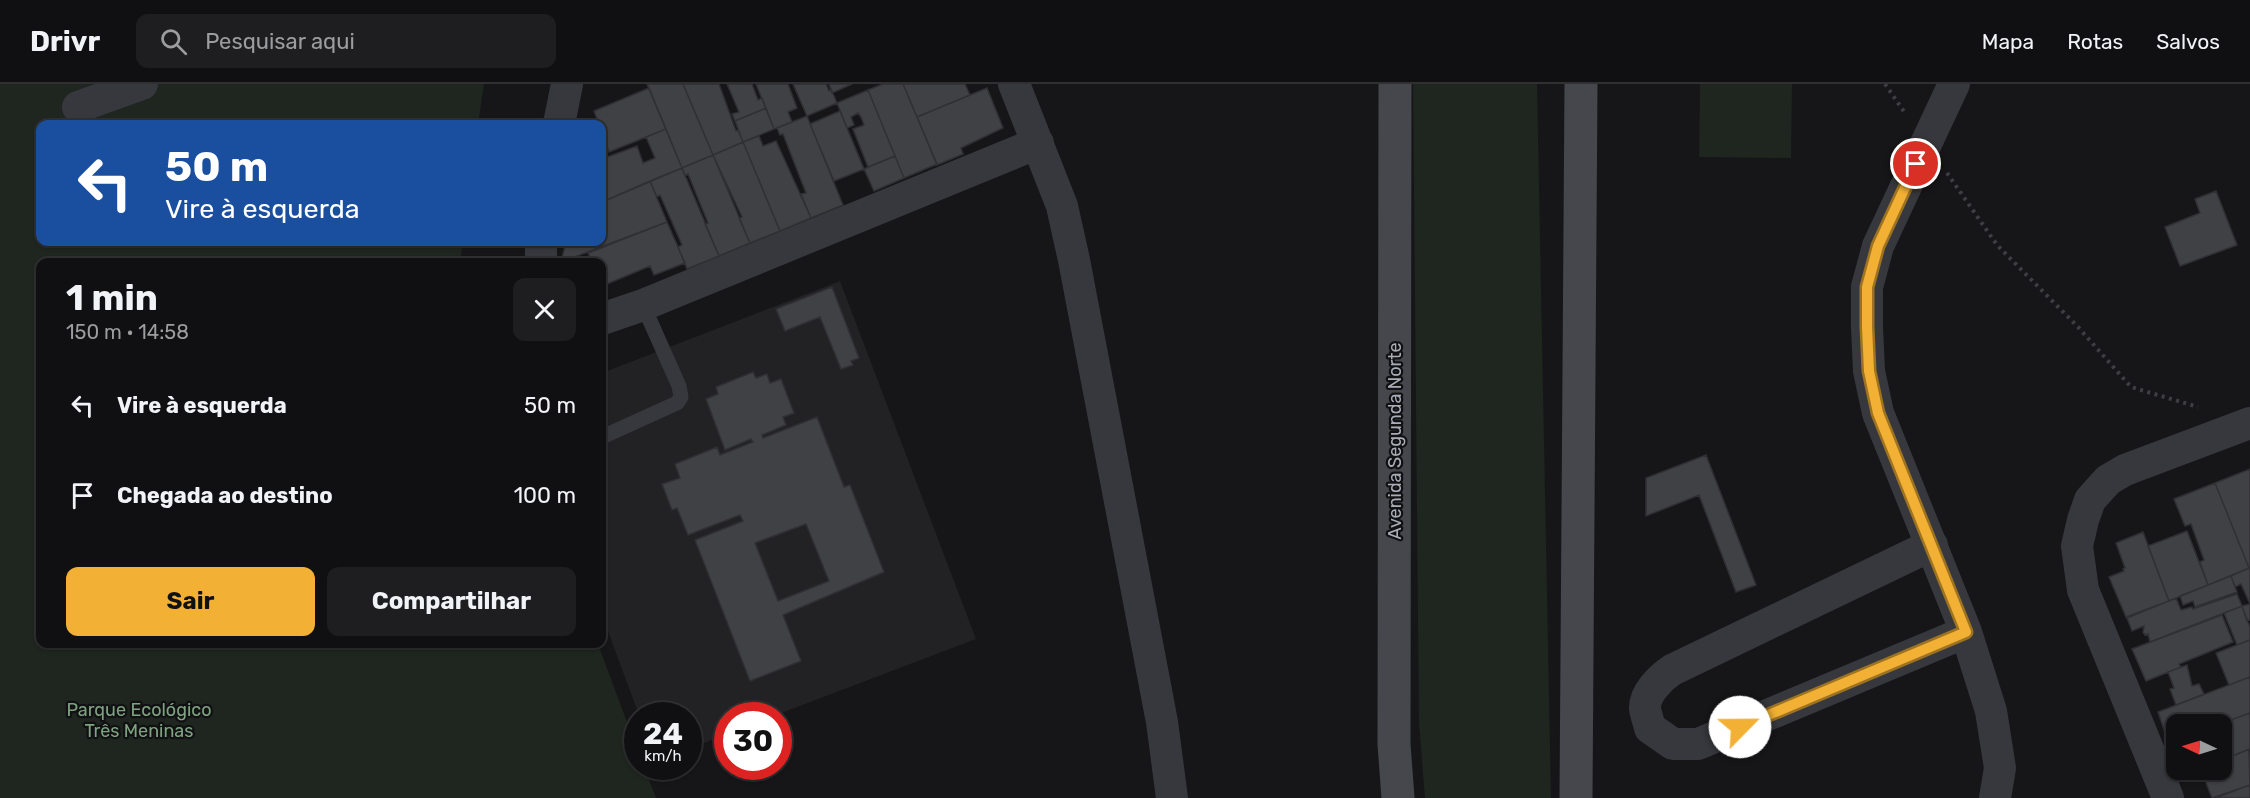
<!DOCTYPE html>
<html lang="pt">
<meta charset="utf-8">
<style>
:root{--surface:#101012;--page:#1e1e20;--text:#f1f3f6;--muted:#9c9d9f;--line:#303032;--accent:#f2b134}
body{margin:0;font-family:Rubik,sans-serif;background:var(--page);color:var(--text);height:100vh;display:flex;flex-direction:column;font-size:22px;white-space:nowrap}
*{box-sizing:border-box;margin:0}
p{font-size:20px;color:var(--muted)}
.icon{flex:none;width:33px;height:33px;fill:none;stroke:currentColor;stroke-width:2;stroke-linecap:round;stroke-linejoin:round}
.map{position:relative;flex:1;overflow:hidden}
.sheet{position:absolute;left:36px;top:174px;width:570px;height:390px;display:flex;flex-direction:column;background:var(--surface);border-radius:12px;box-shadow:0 2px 4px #0004,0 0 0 2px var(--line)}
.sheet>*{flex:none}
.hud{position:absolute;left:36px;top:36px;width:570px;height:126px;border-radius:12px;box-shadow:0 2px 4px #0004,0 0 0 2px var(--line);background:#1a4fa0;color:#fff;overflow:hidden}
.needle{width:39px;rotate:274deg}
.fabs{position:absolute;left:2166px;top:630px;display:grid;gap:12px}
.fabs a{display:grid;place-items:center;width:66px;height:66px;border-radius:12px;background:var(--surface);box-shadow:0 2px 4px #0004,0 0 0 2px var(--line);font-size:30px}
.speed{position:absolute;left:624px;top:618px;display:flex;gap:12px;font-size:30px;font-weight:700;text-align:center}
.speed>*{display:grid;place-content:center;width:78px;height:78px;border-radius:50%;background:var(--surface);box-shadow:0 2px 4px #0004,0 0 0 2px var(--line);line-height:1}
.speed small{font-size:15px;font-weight:400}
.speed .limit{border:9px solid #d22;background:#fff;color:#111}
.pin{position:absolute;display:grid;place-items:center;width:51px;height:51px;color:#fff;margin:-26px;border:3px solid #fff;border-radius:50%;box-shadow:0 2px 6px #0007}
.me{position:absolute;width:66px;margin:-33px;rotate:67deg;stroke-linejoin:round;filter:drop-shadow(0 0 4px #0008)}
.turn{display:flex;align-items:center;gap:21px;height:126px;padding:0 30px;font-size:27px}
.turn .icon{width:78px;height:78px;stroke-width:2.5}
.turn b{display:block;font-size:42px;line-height:51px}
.round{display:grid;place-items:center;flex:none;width:63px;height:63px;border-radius:12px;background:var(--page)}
.summary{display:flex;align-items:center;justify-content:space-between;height:102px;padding:0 30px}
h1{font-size:36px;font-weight:700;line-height:45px}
.action{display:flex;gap:12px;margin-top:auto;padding:12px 30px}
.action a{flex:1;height:69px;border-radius:12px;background:var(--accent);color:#111;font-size:24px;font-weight:700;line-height:69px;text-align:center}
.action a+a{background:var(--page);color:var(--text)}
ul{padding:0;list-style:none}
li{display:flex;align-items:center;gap:18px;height:90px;padding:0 30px}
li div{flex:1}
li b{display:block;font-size:22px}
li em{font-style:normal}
header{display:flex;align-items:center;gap:36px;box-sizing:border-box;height:84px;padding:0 30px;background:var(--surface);border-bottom:2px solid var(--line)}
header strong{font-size:28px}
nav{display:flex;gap:33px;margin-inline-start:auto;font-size:21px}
.search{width:420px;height:54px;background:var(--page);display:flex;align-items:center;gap:15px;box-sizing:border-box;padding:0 21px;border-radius:12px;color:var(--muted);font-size:22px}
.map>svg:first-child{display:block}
</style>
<header>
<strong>Drivr</strong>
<div class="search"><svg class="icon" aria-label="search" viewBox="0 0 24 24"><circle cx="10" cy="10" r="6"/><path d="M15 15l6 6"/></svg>Pesquisar aqui</div>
<nav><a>Mapa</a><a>Rotas</a><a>Salvos</a></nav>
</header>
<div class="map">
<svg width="2250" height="714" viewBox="0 0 2250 714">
<rect width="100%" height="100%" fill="#161618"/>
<path fill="#222225" d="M840,197L976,555L776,631L728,632L727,650L689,665L688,632L639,631L602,531V289Z"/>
<path fill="#1e261f" d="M0,0H484L478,40H40V158H463L460,178H40V560H598L637,665L638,682L644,683L656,714H0Z
M1413,0H1537L1551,714H1425L1419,639Z
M1700,0H1792L1791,74L1699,73Z"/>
<path fill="#404145" stroke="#303034" stroke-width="1.5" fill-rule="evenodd" d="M647,0H683L713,71L682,84Z
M683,0H719L736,47L738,46L743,58L713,71Z
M727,0H752L758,16L762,14L766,24L735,37L732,30L739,28Z
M756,0H788L797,24L788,28L792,38L774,45Z
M793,0H826L829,7L831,5L837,19L807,32Z
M829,0H852L832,9Z
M883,0H903L937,80L904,94L868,6Z
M903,0H965L970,11L917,33Z
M649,4L666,45L609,68L602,48V40H599L594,27Z
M987,4L1003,44L961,64L963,70L937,81L917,33Z
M868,6L895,72L868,83L853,45L864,41L861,33L858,29L851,33L854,41L847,44L837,19Z
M766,24L774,45L743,58L735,37Z
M840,27L864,85L834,97L810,40Z
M807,32L843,121L811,134L801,110L806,109L783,50L780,51L777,44Z
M666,45L682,84L602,118V75L637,62L643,79L655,74L646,53Z
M759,52L763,62L776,57L811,134L780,147L743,58Z
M743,58L780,147L750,159L739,134L742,133L713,71Z
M713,71L750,159L719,172L705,140L708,139L688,90L685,92L682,84Z
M895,72L904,94L874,107L864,85Z
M682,84L719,172L687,185L678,163L682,161L660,111L657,113L650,97Z
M650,97L667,138L561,178L566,158H602V118Z
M2216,107L2237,161L2180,182L2165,143L2200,129L2195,115Z
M667,138L685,179L654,191L650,182L602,202V178H592L588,169Z
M832,203L859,274L851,277L853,281L841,285L820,233L785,247L776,225Z
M753,288L756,294L767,290L770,299L781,295L794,329L783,333L786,341L762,351L763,354L817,333L844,403L850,401L884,488L783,531L801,577L750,597L695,456L743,437L740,431L688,451L677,424L672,426L662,400L680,394L675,380L717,363L720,371L753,358L751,355L725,366L706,315L718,310L716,303ZM806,440L829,497L778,517L755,459Z
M1706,371L1756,501L1736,508L1699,411L1646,432V394Z
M2250,385V484H2249L2215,399Z
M2215,399L2249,484L2208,501L2200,478L2204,476L2191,440L2185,442L2174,415Z
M2187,447L2208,501L2169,517L2148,462Z
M2143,448L2169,517L2126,533L2109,493L2124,487L2123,485L2125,484L2116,459Z
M2249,484H2250V520L2241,500L2235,503L2231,492Z
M2231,492L2237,508L2195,523L2193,517L2183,521L2180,512Z
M2237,510L2242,522L2150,558L2148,550L2145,551L2143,548L2144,542L2132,547L2127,534L2176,514L2181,526L2192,523L2193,525Z
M2250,520V536L2247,537L2242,522Z
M2242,522L2250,543V556L2237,561L2224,529Z
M2222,531L2233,558L2179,580L2181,583L2146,597L2132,565Z
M2250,556V593L2229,601L2216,569Z
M2187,581L2192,602L2199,600L2204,610L2176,621L2170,605L2174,604L2168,588Z
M2250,593V629L2220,640H2176V657L2169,660L2158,628Z
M2250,629V665L2223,676L2220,640Z
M2249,665L2250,701L2212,714L2201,686H2222V676Z
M2250,701V714H2216Z"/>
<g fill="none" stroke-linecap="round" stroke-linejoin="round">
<path stroke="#3d3f44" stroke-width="4" stroke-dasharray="3 4.5" stroke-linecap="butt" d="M1885,0L1905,29
M1947,89L1997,161L2078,243L2131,303L2198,323"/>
<path stroke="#37383d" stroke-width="15" d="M602,353L677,319L681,313L679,302L643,221"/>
<path stroke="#37383d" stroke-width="32" d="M1014,0L1062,122L1074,176L1162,638L1172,714
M1954,0L1878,162L1867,203V243L1869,287L1878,329L1966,548L1991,627L2000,684L1995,714
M78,23L142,0
M559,40L567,0
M541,158V178
M602,235L643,221L1038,59
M1932,461L1672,586C1660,594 1644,610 1645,625C1646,631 1649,639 1650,644L1673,660H1698L1966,548
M2168,714L2083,506L2077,462L2083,436L2090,416L2108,396L2125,386L2250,339"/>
<path stroke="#45474d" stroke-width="33" d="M1395,0L1394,660L1398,714
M1576,714L1581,0"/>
</g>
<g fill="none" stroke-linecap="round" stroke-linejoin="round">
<g stroke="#9d7322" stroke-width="15">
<path id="route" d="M1740,643L1966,548L1878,329L1869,287L1867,243V203L1878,162L1916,80"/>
</g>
<use href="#route" stroke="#f2b134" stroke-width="10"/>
</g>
<g text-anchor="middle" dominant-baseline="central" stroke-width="4.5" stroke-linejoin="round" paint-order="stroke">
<g font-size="18" fill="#a8adb8" stroke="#111113">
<text transform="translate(1395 357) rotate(-90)">Avenida Segunda Norte</text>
</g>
<g font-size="18" fill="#7fa381" stroke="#111113">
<text x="139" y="626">Parque Ecológico<tspan x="139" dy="21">Três Meninas</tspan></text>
</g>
</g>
</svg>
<div class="fabs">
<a><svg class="needle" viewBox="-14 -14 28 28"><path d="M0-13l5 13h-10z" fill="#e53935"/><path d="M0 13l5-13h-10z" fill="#9c9d9f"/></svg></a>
</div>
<div class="speed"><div>24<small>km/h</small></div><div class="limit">30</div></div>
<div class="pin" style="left:1916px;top:80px;background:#d93025"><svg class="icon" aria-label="arrive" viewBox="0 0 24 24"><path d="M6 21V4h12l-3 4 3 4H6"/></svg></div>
<svg class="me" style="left:1740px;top:643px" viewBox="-20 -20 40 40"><circle r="19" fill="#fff"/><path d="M0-13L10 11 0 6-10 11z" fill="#f2b134"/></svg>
<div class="hud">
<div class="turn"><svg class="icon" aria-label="left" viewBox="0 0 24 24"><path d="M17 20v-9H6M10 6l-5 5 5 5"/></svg><div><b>50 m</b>Vire à esquerda</div></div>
</div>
<section class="sheet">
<div class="summary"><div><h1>1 min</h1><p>150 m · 14:58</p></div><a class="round"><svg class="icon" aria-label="close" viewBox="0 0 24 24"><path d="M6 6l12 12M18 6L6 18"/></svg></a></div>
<ul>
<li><svg class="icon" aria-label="left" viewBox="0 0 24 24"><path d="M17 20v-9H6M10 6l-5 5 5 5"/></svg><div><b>Vire à esquerda</b></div><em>50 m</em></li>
<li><svg class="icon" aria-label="arrive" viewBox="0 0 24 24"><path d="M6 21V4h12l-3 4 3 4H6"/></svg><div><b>Chegada ao destino</b></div><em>100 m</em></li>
</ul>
<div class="action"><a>Sair</a><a>Compartilhar</a></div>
</section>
</div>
